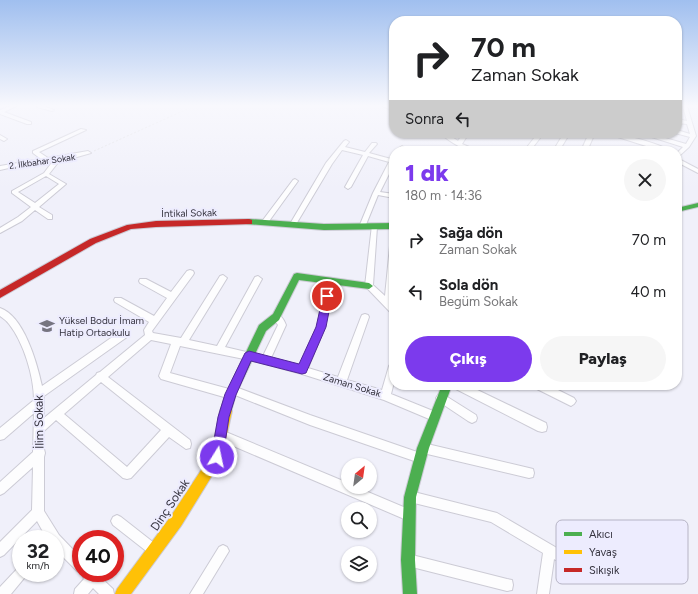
<!DOCTYPE html>
<html lang="tr">
<meta charset="utf-8">
<style>
:root{--surface:#fff;--page:#f6f6f6;--text:#202124;--muted:#757577;--accent:#7c3aed}
body{margin:0;font-family:Figtree,sans-serif;background:var(--page);color:var(--text);height:100vh;display:flex;flex-direction:column;font-size:15px;white-space:nowrap}
*{box-sizing:border-box;margin:0}
p{font-size:13px;color:var(--muted)}
.icon{flex:none;width:22px;height:22px;fill:none;stroke:currentColor;stroke-width:2;stroke-linecap:round;stroke-linejoin:round}
.map{position:relative;flex:1;overflow:hidden}
.sheet{position:absolute;left:389px;top:146px;width:293px;height:244px;display:flex;flex-direction:column;background:var(--surface);border-radius:16px;box-shadow:0 1px 3px #0004}
.sheet>*{flex:none}
.hud{position:absolute;left:389px;top:16px;width:293px;height:122px;border-radius:16px;box-shadow:0 1px 3px #0004;background:#fff;color:var(--text);overflow:hidden}
.needle{width:26px;rotate:29deg}
.fabs{position:absolute;left:341px;top:458px;display:grid;gap:8px}
.fabs a{display:grid;place-items:center;width:36px;height:36px;border-radius:50%;background:var(--surface);box-shadow:0 1px 3px #0004;font-size:20px}
.speed{position:absolute;left:12px;top:530px;display:flex;gap:8px;font-size:20px;font-weight:700;text-align:center}
.speed>*{display:grid;place-content:center;width:52px;height:52px;border-radius:50%;background:var(--surface);box-shadow:0 1px 3px #0004;line-height:1}
.speed small{font-size:10px;font-weight:400}
.speed .limit{border:6px solid #d22;background:#fff;color:#111}
.pin{position:absolute;display:grid;place-items:center;width:34px;height:34px;color:#fff;margin:-17px;border:2px solid #fff;border-radius:50%;box-shadow:0 1px 4px #0007}
.me{position:absolute;width:44px;margin:-22px;rotate:10deg;stroke-linejoin:round;filter:drop-shadow(0 0 3px #0008)}
.turn{display:flex;align-items:center;gap:14px;height:84px;padding:0 16px;font-size:18px}
.turn .icon{width:52px;height:52px;stroke-width:2.5}
.turn b{display:block;font-size:28px;line-height:34px}
.then{display:flex;align-items:center;height:38px;padding:0 16px;background:#0003;gap:8px;font-size:15px}
.round{display:grid;place-items:center;flex:none;width:42px;height:42px;border-radius:21px;background:var(--page)}
.overview{display:flex;align-items:center;justify-content:space-between;height:68px;padding:0 16px}
h1{font-size:24px;font-weight:800;line-height:30px;color:var(--accent)}
.cta{display:flex;gap:8px;margin-top:auto;padding:8px 16px}
.cta a{flex:1;height:46px;border-radius:24px;background:var(--accent);color:#fff;font-size:16px;font-weight:800;line-height:46px;text-align:center}
.cta a+a{background:var(--page);color:var(--text)}
ul{padding:0;list-style:none}
li{display:flex;align-items:center;gap:12px;height:52px;padding:0 16px}
li div{flex:1}
li b{display:block;font-size:15px}
li em{font-style:normal}
.map>svg:first-child{display:block}
</style>
<div class="map">
<svg width="698" height="594" viewBox="0 0 698 594">
<rect width="100%" height="100%" fill="#f0f0fa"/>
<g fill="none" stroke-linecap="round" stroke-linejoin="round">
<g stroke="#cccbd5" stroke-width="2">
<path id="street" d="M11,106H16L4,112L31,122V124H27L0,114V110Z
M37,106H43L54,110L52,111L37,107Z
M382,106H388L394,108V111Z
M683,106H687L696,136L689,147L677,158V153L683,147L639,133H648L686,144L690,137L675,133H677V130L690,134L687,124L677,123V119L687,121Z
M81,129L86,130L39,152L48,158L88,151L91,153L77,157L60,160L49,174L66,184L39,207L52,215V219H48L35,210L22,221L0,233V228L18,217L31,207L12,193V191L44,173L53,161L22,165L0,170V166L41,159L33,153V151ZM46,176L59,184L35,203L18,192Z
M440,133H446L458,141L463,133H469L462,144L479,151C464,151 451,143 440,133Z
M538,133H544L530,151H524Z
M564,133H570L559,151H553Z
M589,133H595L587,151H581Z
M605,133C619,133 659,143 670,151H662Z
M0,135L7,139L4,141L0,139Z
M346,140L349,142L345,147L365,152L372,143H376L377,144L369,153L391,159L394,156V164L380,192L394,194V198L378,195L365,227L364,229H360L359,227L373,193L389,162L368,156L351,187L348,189L345,187L363,155L342,150L332,164L295,226H291L290,224L326,163L344,141Z
M402,146L405,148L402,151H396Z
M677,158L698,169V173L677,162Z
M295,179L298,181L267,224H263V220L293,180Z
M372,225H376L377,227L373,285L385,296L391,236L394,234V280L392,303L394,305V314L391,313L365,286Z
M190,270L193,271L194,273L193,275L152,331L153,333L181,338L220,276L223,275L227,278L189,340L217,346L255,277L258,276L262,279L225,347L263,356L278,325L272,317L273,315C280,312 284,320 286,325L271,358L300,365L317,327L326,281L330,278L334,281L325,327L308,368L338,377L361,317L362,315L365,314L368,315L369,317L347,380L382,390L389,366L391,363L394,362V382L391,394L438,413L439,416L438,419L434,421L384,400L302,374L249,360L180,346L170,373L229,389L230,387L233,386L310,415L420,453L424,454L425,458L424,462L420,463L310,425L235,395L231,399L161,379L159,376L171,344L151,340L108,377L190,440L191,444L190,448L186,449L169,437L131,478L127,479L123,478L56,420L44,431V449L45,453L44,457V511L59,535L81,558V573H96L113,589L114,594H99L93,588L88,594H74L75,589L84,579L81,573L77,571L55,549V539H47L37,521L4,555L0,557V542L32,510L33,467L4,493L0,495V482L33,452L34,413L4,439L0,440V428L34,400C34,377 24,343 9,324C7,321 3,318 0,316V308C24,316 37,363 42,386L121,331L124,330L127,331L128,334L127,337L44,396V418L96,375L97,373L100,372L145,335L144,330L149,322L115,302L114,300L115,298H121L154,316L167,298L140,283L139,281L140,279H146L171,292L187,271ZM101,382L161,430L127,467L64,414Z
M452,385H467L546,423L547,427L546,431L542,432L538,431L454,388Z
M533,385H548L574,398L576,401L574,404L571,406L535,388Z
M441,393L476,415L477,418L476,421L472,423L468,421L438,401L436,398L438,395Z
M221,430L348,483V487H356L413,511L415,515L413,519L409,521L217,439L216,435L217,431Z
M423,443L529,468L533,469L534,473L533,477L529,478L423,453L419,452L418,448L419,444Z
M410,491L497,513L586,565L588,569L586,573L582,575L554,559L549,594H537L543,553L491,522L406,501L404,497L406,493Z
M117,515L121,517L158,546L160,550L158,554L154,556L150,554L113,525L111,521L113,517Z
M223,545L227,547L229,551L203,594H190L219,547Z
M408,554L507,579L512,580L513,585L512,590L507,591L408,566L404,564L402,560L404,556Z
M21,567V573H27L25,577L11,594H0V587L17,569Z"/>
</g>
<g stroke="#cccbd5" stroke-width="2">
<path id="fast" d="M698,203V207L677,212V208Z
M249,219L324,224L394,223V229L324,230L246,224V220Z
M297,273L369,283L373,286L369,289L299,280L279,320L266,331L236,394L230,415L226,416L222,415L220,411L226,394L259,325L273,314L294,274Z
M442,385H452L429,448L416,497L415,560L417,594H403L401,560L404,497L417,448Z"/>
</g>
<g stroke="#cccbd5" stroke-width="2">
<path id="slow" d="M226,406L230,407L232,411L221,461L181,526L131,594H115L117,589L171,516L211,455L220,411L222,407Z"/>
</g>
<g stroke="#cccbd5" stroke-width="2">
<path id="jam" d="M249,219L252,220V224L156,227L131,229L96,243L0,298V290L90,239L127,225L156,221Z"/>
</g>
<path stroke="#dfdfe2" stroke-width="1" stroke-dasharray="2 2" stroke-linecap="butt" d="M94,151L194,106"/>
<use href="#street" fill="#fdfdfe" fill-rule="evenodd"/>
<use href="#fast" fill="#4caf50" fill-rule="evenodd"/>
<use href="#slow" fill="#ffc107" fill-rule="evenodd"/>
<use href="#jam" fill="#c62828" fill-rule="evenodd"/>
</g>
<linearGradient id="sky" x2="0" y2="1"><stop stop-color="#a0bfef"/><stop offset="0.56" stop-color="#f8f8fd"/><stop offset="1" stop-color="#f8f8fd" stop-opacity="0"/></linearGradient>
<rect width="698" height="189" fill="url(#sky)"/>
<path fill="#7c3aed" stroke="#51269a" d="M327,293L332,296L326,327L306,373L302,374L251,361L236,395L229,417L223,457L221,461L217,463L213,461L211,457L218,417L225,394L245,353L249,351L299,364L316,327L323,296Z"/>
<defs>
<g id="school-bare" transform="scale(1.2)"><path d="M0-5L7-2L0 1L-7-2ZM-4 1L0 2.5L4 1V4Q0 6-4 4Z" fill="#767580" stroke="#edecfe" stroke-width="2.5" paint-order="stroke"/></g>
</defs>
<g fill-rule="evenodd">
<use href="#school-bare" x="47" y="326"/>
</g>
<g text-anchor="middle" dominant-baseline="central" stroke-width="4" stroke-linejoin="round" paint-order="stroke">
<g font-size="9" fill="#35333f" stroke="#edecfe">
<text transform="translate(42 161) rotate(-8)">2. İlkbahar Sokak</text>
</g>
<g font-size="10" fill="#35333f" stroke="#edecfe">
<text transform="translate(189 213) rotate(-1)">İntikal Sokak</text>
<text transform="translate(352 385) rotate(17)">Zaman Sokak</text>
</g>
<g font-size="10" fill="#35333f" stroke="#edecfe" text-anchor="start">
<text x="59" y="320">Yüksel Bodur İmam<tspan x="59" dy="12">Hatip Ortaokulu</tspan></text>
</g>
<g font-size="12" fill="#35333f" stroke="#edecfe">
<text transform="translate(39 422) rotate(-91)">İlim Sokak</text>
<text transform="translate(170 505) rotate(-56)">Dinç Sokak</text>
</g>
</g>
<rect x="556" y="520" width="132" height="64" rx="6" fill="#edecfe" stroke="#b6b4c5" stroke-width="1"/>
<rect x="564" y="532" width="18" height="4" fill="#4caf50"/>
<rect x="564" y="550" width="18" height="4" fill="#ffc107"/>
<rect x="564" y="568" width="18" height="4" fill="#c62828"/>
<g font-size="11" fill="#35333f">
<text x="589" y="538">Akıcı</text>
<text x="589" y="556">Yavaş</text>
<text x="589" y="574">Sıkışık</text>
</g>
</svg>
<div class="fabs">
<a><svg class="needle" viewBox="-14 -14 28 28"><path d="M0-13l5 13h-10z" fill="#e53935"/><path d="M0 13l5-13h-10z" fill="#757577"/></svg></a>
<a><svg class="icon" aria-label="search" viewBox="0 0 24 24"><circle cx="10" cy="10" r="6"/><path d="M15 15l6 6"/></svg></a>
<a><svg class="icon" aria-label="layers" viewBox="0 0 24 24"><path d="M12 4l9 5-9 5-9-5zM3 14l9 5 9-5"/></svg></a>
</div>
<div class="speed"><div>32<small>km/h</small></div><div class="limit">40</div></div>
<div class="pin" style="left:327px;top:296px;background:#d93025"><svg class="icon" aria-label="arrive" viewBox="0 0 24 24"><path d="M6 21V4h12l-3 4 3 4H6"/></svg></div>
<svg class="me" style="left:217px;top:457px" viewBox="-20 -20 40 40"><circle r="17" fill="#7c3aed" stroke="#fff" stroke-width="3"/><path d="M0-11L8 9 0 5-8 9z" fill="#fff"/></svg>
<div class="hud">
<div class="turn"><svg class="icon" aria-label="right" viewBox="0 0 24 24"><path d="M7 20v-9h11M14 6l5 5-5 5"/></svg><div><b>70 m</b>Zaman Sokak</div></div>
<div class="then">Sonra<svg class="icon" aria-label="left" viewBox="0 0 24 24"><path d="M17 20v-9H6M10 6l-5 5 5 5"/></svg></div>
</div>
<section class="sheet">
<div class="overview"><div><h1>1 dk</h1><p>180 m · 14:36</p></div><a class="round"><svg class="icon" aria-label="close" viewBox="0 0 24 24"><path d="M6 6l12 12M18 6L6 18"/></svg></a></div>
<ul>
<li><svg class="icon" aria-label="right" viewBox="0 0 24 24"><path d="M7 20v-9h11M14 6l5 5-5 5"/></svg><div><b>Sağa dön</b><p>Zaman Sokak</p></div><em>70 m</em></li>
<li><svg class="icon" aria-label="left" viewBox="0 0 24 24"><path d="M17 20v-9H6M10 6l-5 5 5 5"/></svg><div><b>Sola dön</b><p>Begüm Sokak</p></div><em>40 m</em></li>
</ul>
<div class="cta"><a>Çıkış</a><a>Paylaş</a></div>
</section>
</div>
